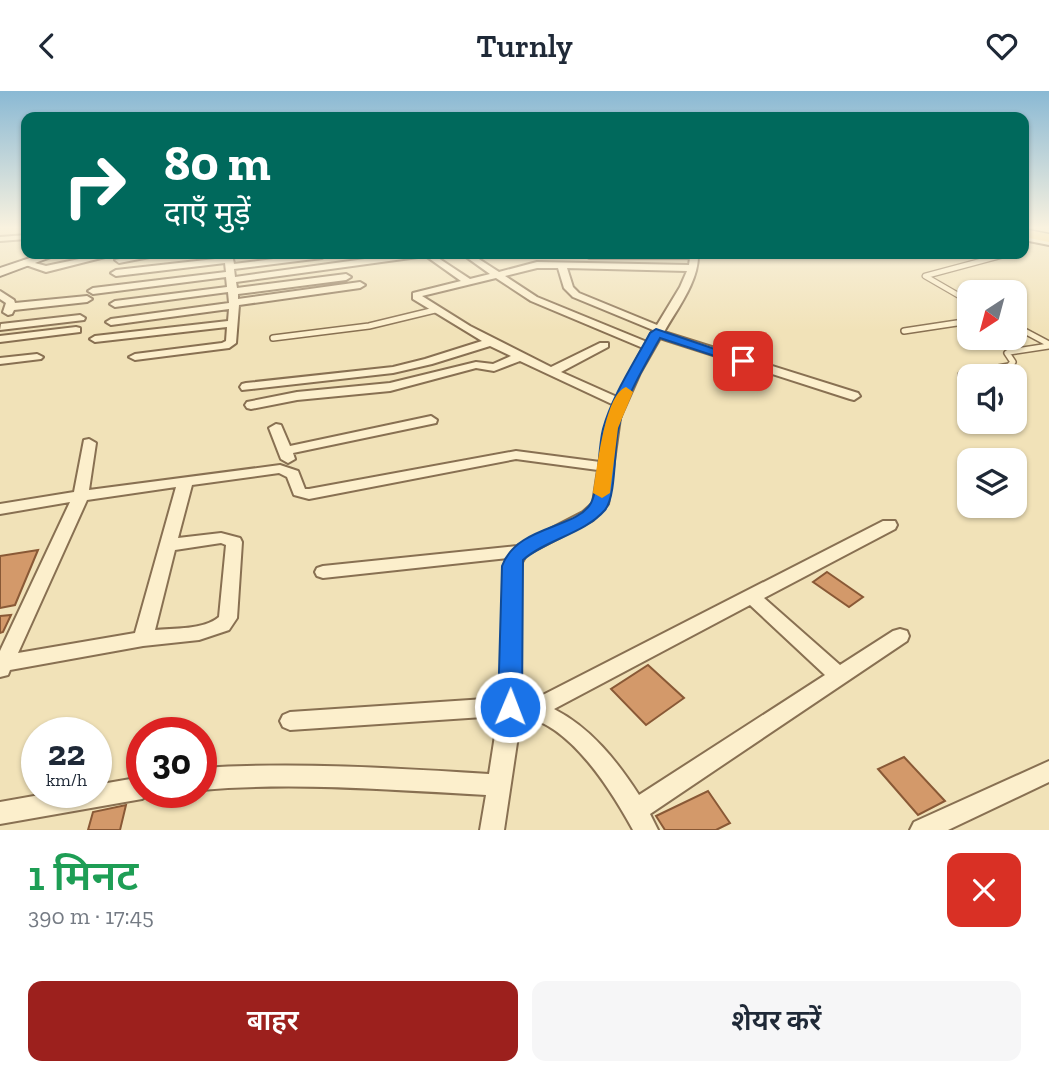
<!DOCTYPE html>
<html lang="hi">
<meta charset="utf-8">
<style>
:root{--surface:#fff;--page:#f6f6f7;--text:#1f2937;--muted:#747a83;--accent:#9c201d}
body{margin:0;font-family:"Zilla Slab","Noto Sans Devanagari",serif;background:var(--page);color:var(--text);height:100vh;display:flex;flex-direction:column;font-size:26px;white-space:nowrap}
*{box-sizing:border-box;margin:0}
p{font-size:23px;color:var(--muted)}
.icon{flex:none;width:38px;height:38px;fill:none;stroke:currentColor;stroke-width:2;stroke-linecap:round;stroke-linejoin:round}
.map{position:relative;height:739px;overflow:hidden}
.drawer{display:flex;flex-direction:column;background:var(--surface);flex:1}
.drawer>*{flex:none}
.top-card{position:absolute;left:21px;top:21px;width:1008px;height:147px;border-radius:14px;box-shadow:0 2px 5px #0004;background:#00695c;color:#fff;overflow:hidden}
.needle{width:46px;rotate:216deg}
.tools{position:absolute;left:957px;top:189px;display:grid;gap:14px}
.tools a{display:grid;place-items:center;width:70px;height:70px;border-radius:14px;background:var(--surface);box-shadow:0 2px 5px #0004;font-size:35px}
.speed{position:absolute;left:21px;top:626px;display:flex;gap:14px;font-size:35px;font-weight:700;text-align:center}
.speed>*{display:grid;place-content:center;width:91px;height:91px;border-radius:50%;background:var(--surface);box-shadow:0 2px 5px #0004;line-height:1}
.speed small{font-size:18px;font-weight:400}
.speed .limit{border:10px solid #d22;background:#fff;color:#111}
.pin{position:absolute;display:grid;place-items:center;width:60px;height:60px;color:#fff;margin:-30px;border-radius:14px;box-shadow:0 4px 10px #0006}
.me{position:absolute;width:77px;margin:-38px;rotate:1deg;stroke-linejoin:round;filter:drop-shadow(0 0 5px #0008)}
.turn{display:flex;align-items:center;gap:24px;height:147px;padding:0 28px;font-size:32px}
.turn .icon{width:91px;height:91px;stroke-width:2.5}
.turn b{display:block;font-size:49px;line-height:60px}
.round{display:grid;place-items:center;flex:none;width:74px;height:74px;border-radius:14px;background:var(--page)}
.summary{display:flex;align-items:center;justify-content:space-between;height:119px;padding:0 28px}
h1{font-size:42px;font-weight:600;line-height:52px;color:#1e9e55}
.cta{display:flex;gap:14px;margin-top:auto;padding:14px 28px}
.cta a{flex:1;height:80px;border-radius:14px;background:var(--accent);color:#fff;font-size:28px;font-weight:600;line-height:80px;text-align:center}
.cta a+a{background:var(--page);color:var(--text)}
header{display:flex;justify-content:space-between;align-items:center;height:91px;padding:0 28px;background:var(--surface);font-size:32px;font-weight:600}
.map>svg:first-child{display:block}
</style>
<header><svg class="icon" aria-label="back" viewBox="0 0 24 24"><path d="M15 5l-7 7 7 7"/></svg>Turnly<svg class="icon" aria-label="heart" viewBox="0 0 24 24"><path d="M12 20l-8-8c-3-5 5-10 8-4 3-6 11-1 8 4z"/></svg></header>
<div class="map">
<svg width="1049" height="739" viewBox="0 0 1049 739">
<rect width="100%" height="100%" fill="#f1e2b8"/>
<path fill="#d3996a" stroke="#895936" stroke-width="2" d="M38,459L15,514L0,517V465Z
M827,481L863,506L849,516L813,491Z
M11,524L3,541L0,542V525Z
M648,574L684,607L646,634L611,598Z
M904,666L945,710L918,724L878,678Z
M708,700L730,732L716,739H665L656,725Z
M126,714L120,739H88L93,721Z"/>
<g fill="none" stroke-linecap="round" stroke-linejoin="round">
<g stroke="#887052" stroke-width="7">
<path id="lane-far1" d="M970,211L925,185L1007,163"/>
</g>
<g stroke="#887052" stroke-width="8">
<path id="lane" d="M967,209L970,211
M1015,235L1049,253
M904,240L970,230
M273,247L369,235L435,219
M961,284L1009,275L1013,271L1007,262L1009,261L1049,255"/>
</g>
<g stroke="#887052" stroke-width="4">
<path id="street" d="M26,144V148L0,150V146Z
M103,163H117L46,181L20,172L24,169L46,175Z
M145,163H165L119,172L115,169Z
M224,163H232L234,173L312,163L326,164L322,167L234,178L235,186L401,163H422L418,166L236,191L237,197L346,183L351,186L346,189L238,203V208L360,191L365,194L360,197L239,214L236,252L229,257L135,269L129,266L135,263L222,252L226,250L227,236L95,251L90,248L95,245L228,230L229,218L111,234L106,231L111,228L229,212L228,201L115,216L110,213L115,210L227,196L226,186L93,203L88,200L93,197L226,181L225,172L116,185L111,182L116,179L224,167Z
M423,163H432L470,188L490,183L462,163H471L499,181L537,171L689,174L690,167H589L585,164L698,163C699,190 677,218 664,241L858,302L860,305L854,309L850,308L660,247L640,282L620,327L608,413L593,429L526,464L520,475V607L533,609L883,430H895L897,434L895,438L764,507L840,574L893,540L900,538L907,540L909,545L907,550L650,723L658,739H633C611,699 570,632 521,625L504,739H480L486,704C391,699 296,691 201,699V677C297,671 393,677 489,683L498,625L290,639L283,636L280,630L283,624L290,621L500,607L504,475L508,467L323,487L317,485L315,481L317,477L323,475L517,455L583,421L593,412L598,379L516,368L309,408L294,404L287,386L279,382L192,394L178,447L221,442L240,447L242,451L237,527L229,539L199,549L143,555L10,579L8,584L0,586V560L70,411L0,423V413L74,401L84,349L89,348L96,352L89,399L280,374L298,380L305,398H309L516,360L600,371L608,327L614,314L520,270L494,280L476,277L390,300L297,309L251,318L247,317L245,314L247,311L297,301L390,292L476,271L493,273L511,265L490,255L432,273L393,282L242,299L240,296L242,293L246,292L393,276L425,268L482,250L413,208V202L461,190ZM537,177H558L564,197L573,206L653,239L647,251L537,206L505,185ZM567,177L687,180L680,196L657,234L579,202L573,196ZM496,187L531,210L643,257L617,306L561,281L608,256V252H600L551,276L470,235L422,205ZM176,396L135,542L18,562L87,409ZM221,452L226,454L219,526C204,539 174,537 155,539L175,459ZM750,514L825,584L639,704C617,670 591,637 554,618Z
M0,200L14,209L15,212L87,205L92,208L87,211L14,219L12,223L8,224L3,221L6,212L0,208Z
M80,224L85,227L84,229L0,239L1,233Z
M76,236L80,237V241L0,251V245Z
M37,263L43,266L41,268L0,273V267Z
M431,325L437,329L436,332L293,362L295,368L288,372L281,368L269,337L276,333L281,334L290,355Z
M1049,670V691L948,739H910L914,731Z
M142,686V702H151L142,708L0,733V711L51,702H96V694Z"/>
</g>
<g stroke="#6a5136" stroke-width="4">
<path id="secondary" d="M1024,143L1049,148V154L1024,149Z
M42,163H59L0,185V177Z"/>
</g>
<g stroke="#553e28" stroke-width="3">
<path id="primary" d="M1024,138L1049,143V151L1024,146Z"/>
</g>
<use href="#lane-far1" stroke="#fcefcc" stroke-width="4.5"/>
<use href="#lane" stroke="#fcefcc" stroke-width="5"/>
<use href="#street" fill="#fcefcc" fill-rule="evenodd"/>
<use href="#secondary" fill="#fcefcc" fill-rule="evenodd"/>
<use href="#primary" fill="#fada8b" fill-rule="evenodd"/>
</g>
<linearGradient id="sky" x2="0" y2="1"><stop stop-color="#8ab9d4"/><stop offset="0.57" stop-color="#f9f2df"/><stop offset="1" stop-color="#f9f2df" stop-opacity="0"/></linearGradient>
<rect width="1049" height="240" fill="url(#sky)"/>
<path fill="#1a73e8" stroke="#114b97" stroke-width="2" d="M656,238L750,270L743,274L739,273L660,247C645,274 623,310 618,340C614,359 616,406 605,419C584,443 547,448 523,469L522,616L518,623L510,626L502,623L498,616L502,475C517,434 577,438 591,412C599,397 598,357 603,338C612,305 634,272 650,242Z"/>
<path fill="#f59e0b" d="M626,296L633,301L618,337L610,402L602,407L593,402C597,381 604,304 626,296Z"/>
</svg>
<div class="tools">
<a><svg class="needle" viewBox="-14 -14 28 28"><path d="M0-13l5 13h-10z" fill="#e53935"/><path d="M0 13l5-13h-10z" fill="#747a83"/></svg></a>
<a><svg class="icon" aria-label="sound" viewBox="0 0 24 24"><path d="M4 9h4l5-4v14l-5-4H4zM17 9q2 3 0 6"/></svg></a>
<a><svg class="icon" aria-label="layers" viewBox="0 0 24 24"><path d="M12 4l9 5-9 5-9-5zM3 14l9 5 9-5"/></svg></a>
</div>
<div class="speed"><div>22<small>km/h</small></div><div class="limit">30</div></div>
<div class="pin" style="left:743px;top:270px;background:#d93025"><svg class="icon" aria-label="arrive" viewBox="0 0 24 24"><path d="M6 21V4h12l-3 4 3 4H6"/></svg></div>
<svg class="me" style="left:510px;top:616px" viewBox="-20 -20 40 40"><circle r="17" fill="#1a73e8" stroke="#fff" stroke-width="3"/><path d="M0-11L8 9 0 5-8 9z" fill="#fff"/></svg>
<div class="top-card">
<div class="turn"><svg class="icon" aria-label="right" viewBox="0 0 24 24"><path d="M7 20v-9h11M14 6l5 5-5 5"/></svg><div><b>80 m</b>दाएँ मुड़ें</div></div>
</div>
</div>
<section class="drawer">
<div class="summary"><div><h1>1 मिनट</h1><p>390 m · 17:45</p></div><a class="round" style="background:#d93025;color:#fff"><svg class="icon" aria-label="close" viewBox="0 0 24 24"><path d="M6 6l12 12M18 6L6 18"/></svg></a></div>
<div class="cta"><a>बाहर</a><a>शेयर करें</a></div>
</section>
